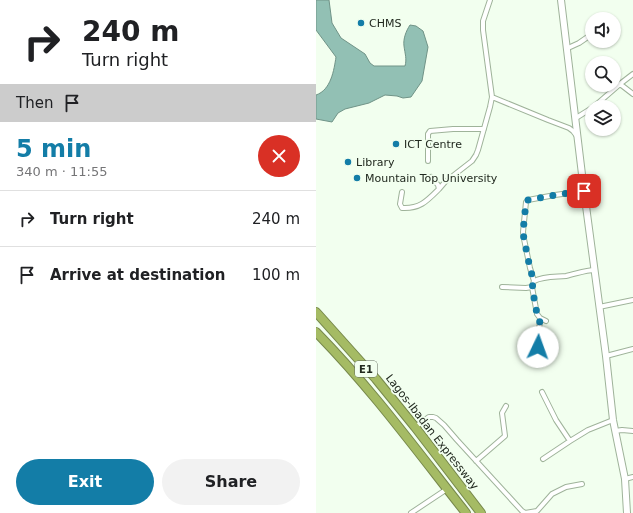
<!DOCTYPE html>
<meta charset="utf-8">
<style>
:root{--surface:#fff;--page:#f2f2f2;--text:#202124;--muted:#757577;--line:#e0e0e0;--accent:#137da7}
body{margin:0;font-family:"DejaVu Sans",sans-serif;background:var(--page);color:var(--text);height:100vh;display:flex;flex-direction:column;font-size:15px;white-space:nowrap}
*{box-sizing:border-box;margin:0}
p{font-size:13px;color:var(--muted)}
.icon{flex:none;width:22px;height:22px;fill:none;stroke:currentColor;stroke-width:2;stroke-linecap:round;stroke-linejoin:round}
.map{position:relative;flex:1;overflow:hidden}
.details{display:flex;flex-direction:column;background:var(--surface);width:316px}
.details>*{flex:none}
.top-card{background:#fff;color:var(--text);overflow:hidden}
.buttons{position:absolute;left:269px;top:12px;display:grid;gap:8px}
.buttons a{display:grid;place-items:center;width:36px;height:36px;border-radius:50%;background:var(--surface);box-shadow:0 1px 3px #0004;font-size:20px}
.pin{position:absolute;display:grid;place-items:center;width:34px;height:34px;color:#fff;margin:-17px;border-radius:8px;box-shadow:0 2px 6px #0006}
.me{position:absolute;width:44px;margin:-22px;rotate:3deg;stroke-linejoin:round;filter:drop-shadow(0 0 3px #0008)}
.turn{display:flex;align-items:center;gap:14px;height:84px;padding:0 16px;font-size:18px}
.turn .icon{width:52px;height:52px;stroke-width:2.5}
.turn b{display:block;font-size:28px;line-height:34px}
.then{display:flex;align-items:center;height:38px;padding:0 16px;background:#0003;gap:8px;font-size:15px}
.round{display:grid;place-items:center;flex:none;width:42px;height:42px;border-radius:21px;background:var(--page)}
.headline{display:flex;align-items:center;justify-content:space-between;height:68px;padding:0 16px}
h1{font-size:24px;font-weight:700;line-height:30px;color:var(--accent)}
.cta{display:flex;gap:8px;margin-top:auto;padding:8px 16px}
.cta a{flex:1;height:46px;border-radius:24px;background:var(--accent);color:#fff;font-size:16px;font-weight:700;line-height:46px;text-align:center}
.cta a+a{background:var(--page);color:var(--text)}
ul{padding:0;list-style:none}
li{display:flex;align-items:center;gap:12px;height:56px;padding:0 16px;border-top:1px solid var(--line)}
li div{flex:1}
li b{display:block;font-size:15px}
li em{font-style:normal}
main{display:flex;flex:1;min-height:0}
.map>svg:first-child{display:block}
</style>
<main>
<section class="details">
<div class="top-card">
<div class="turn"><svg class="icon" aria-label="right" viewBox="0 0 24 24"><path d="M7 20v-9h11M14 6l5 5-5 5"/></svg><div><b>240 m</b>Turn right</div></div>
<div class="then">Then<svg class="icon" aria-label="arrive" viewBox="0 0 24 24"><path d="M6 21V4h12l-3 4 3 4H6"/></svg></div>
</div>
<div class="headline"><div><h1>5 min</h1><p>340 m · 11:55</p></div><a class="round" style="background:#d93025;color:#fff"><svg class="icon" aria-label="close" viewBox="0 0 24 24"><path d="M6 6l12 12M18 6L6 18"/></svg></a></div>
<ul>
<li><svg class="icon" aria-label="right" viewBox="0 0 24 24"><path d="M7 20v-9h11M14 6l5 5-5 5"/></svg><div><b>Turn right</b></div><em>240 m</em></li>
<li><svg class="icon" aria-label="arrive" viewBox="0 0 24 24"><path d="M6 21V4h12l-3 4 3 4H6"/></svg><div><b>Arrive at destination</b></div><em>100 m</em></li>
</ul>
<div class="cta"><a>Exit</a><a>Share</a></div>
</section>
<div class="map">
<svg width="317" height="513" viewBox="0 0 317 513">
<rect width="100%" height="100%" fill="#f2ffef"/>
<path fill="#92c0b4" stroke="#709387" d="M0,0H13L16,23L25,38L49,54L54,63L58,66H89C91,59 89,54 88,46C87,39 90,31 94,25L100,26L107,31L112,47L106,81L95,97L87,98L81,96L69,95L53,103L29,109L22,113L16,122L0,119V95C15,90 18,70 20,57L0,30Z"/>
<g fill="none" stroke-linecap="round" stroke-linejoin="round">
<g stroke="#9fb39a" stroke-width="6">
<path id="street" d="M252,48L263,43L276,34
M304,84L317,94
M176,97L232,120L253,128L257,131L260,135
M277,107L281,104L304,84L317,74
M260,118L276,108
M112,161V134L114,131L137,129H168
M115,177L122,185L123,189L129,182L156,161L160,155L162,150L174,107L176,97L167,30V21L174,0
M86,192L84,204L86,208C104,209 111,201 123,189
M218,281C228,276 239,277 250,276C260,274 269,270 279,270
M186,287L210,288L216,287
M283,307L317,300
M230,321L224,318L221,314L216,287L218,281L214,268L208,239L207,232L210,202L212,200L239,195L268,191
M222,347L224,318
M290,356L317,349
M226,392L240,420L254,441L227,459
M99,427L113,417H117L120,418L128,425L141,440L206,511L209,513L221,511L236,494L250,487L266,484
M299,431L306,430L317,431
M254,441L272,430L297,420
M160,461L189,436L186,413L190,406
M309,479L317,477
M95,513L131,489"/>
</g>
<g stroke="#9fb39a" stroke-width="8">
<path id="secondary" d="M245,0L268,191L290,356L297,420L309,479L311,513"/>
</g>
<g stroke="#77884c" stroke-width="10">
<path id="highway" d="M0,312L60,379L99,427L165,513
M0,332C55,388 101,451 150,513"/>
</g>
<use href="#street" stroke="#fff" stroke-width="4"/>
<use href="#secondary" stroke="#fff" stroke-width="6"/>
<use href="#highway" stroke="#a5bb64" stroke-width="8"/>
</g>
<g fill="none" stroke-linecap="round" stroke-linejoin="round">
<path stroke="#137da7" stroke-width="7" stroke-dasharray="0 12.6" d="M222,347L224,318L221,314L216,287L218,282L214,268L208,239L207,232L210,202L212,200L239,195L268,191"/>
</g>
<g fill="#137da7" stroke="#f2ffef" stroke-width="1.5">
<circle cx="45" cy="23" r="4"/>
<circle cx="80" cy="144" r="4"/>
<circle cx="32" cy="162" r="4"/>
<circle cx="41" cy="178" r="4"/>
</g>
<g text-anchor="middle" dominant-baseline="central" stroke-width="3.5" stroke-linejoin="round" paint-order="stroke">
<rect fill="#f2ffef" stroke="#60695d" stroke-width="1" x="39" y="361" width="22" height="16" rx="3"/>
<g font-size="10" font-weight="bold" fill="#21291f">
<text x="50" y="369">E1</text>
</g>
<g font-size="11" fill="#21291f" stroke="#f2ffef" text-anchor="start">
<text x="53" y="23">CHMS</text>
<text x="88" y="144">ICT Centre</text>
<text x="40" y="162">Library</text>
<text x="49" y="178">Mountain Top University</text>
</g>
<g font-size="11" fill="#21291f" stroke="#f2ffef">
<text transform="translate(116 432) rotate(52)">Lagos-Ibadan Expressway</text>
</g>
</g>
</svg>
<div class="buttons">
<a><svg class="icon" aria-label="sound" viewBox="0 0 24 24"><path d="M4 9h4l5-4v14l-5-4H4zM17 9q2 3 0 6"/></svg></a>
<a><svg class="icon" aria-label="search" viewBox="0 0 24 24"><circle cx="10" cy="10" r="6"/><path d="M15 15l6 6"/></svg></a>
<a><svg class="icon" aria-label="layers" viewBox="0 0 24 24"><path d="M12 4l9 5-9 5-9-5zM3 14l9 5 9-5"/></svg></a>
</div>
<div class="pin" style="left:268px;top:191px;background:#d93025"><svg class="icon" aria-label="arrive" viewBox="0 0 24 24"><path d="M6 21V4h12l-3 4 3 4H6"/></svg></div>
<svg class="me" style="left:222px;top:347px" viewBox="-20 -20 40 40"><circle r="19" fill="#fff"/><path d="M0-13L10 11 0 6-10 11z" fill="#137da7"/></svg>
</div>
</main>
